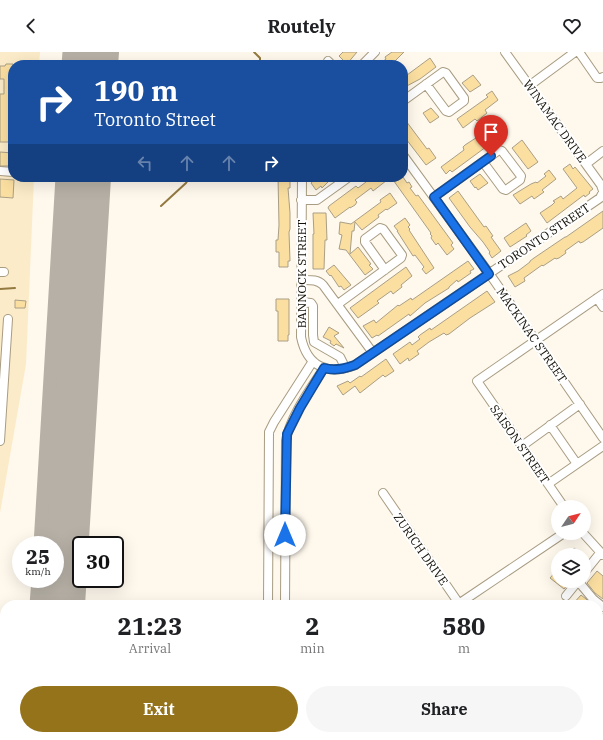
<!DOCTYPE html>
<style>
:root{--surface:#fff;--page:#f6f6f6;--text:#202124;--muted:#757577;--accent:#94731b}
body{margin:0;font-family:"IBM Plex Serif",serif;background:var(--page);color:var(--text);height:100vh;display:flex;flex-direction:column;font-size:15px;white-space:nowrap}
*{box-sizing:border-box;margin:0}
p{font-size:13px;color:var(--muted)}
.icon{flex:none;width:22px;height:22px;fill:none;stroke:currentColor;stroke-width:2;stroke-linecap:round;stroke-linejoin:round}
.map{position:relative;flex:1;overflow:hidden}
.drawer{position:absolute;left:0px;top:548px;width:603px;height:140px;display:flex;flex-direction:column;background:var(--surface);border-radius:16px 16px 0 0;box-shadow:0 4px 16px #0002}
.drawer>*{flex:none}
.top-card{position:absolute;left:8px;top:8px;width:400px;height:122px;border-radius:16px;box-shadow:0 4px 16px #0002;background:#1a4fa0;color:#fff;overflow:hidden}
.needle{width:26px;rotate:55deg}
.tools{position:absolute;left:551px;top:448px;display:grid;gap:8px}
.tools a{display:grid;place-items:center;width:40px;height:40px;border-radius:50%;background:var(--surface);box-shadow:0 4px 16px #0002;font-size:20px}
.speed{position:absolute;left:12px;top:484px;display:flex;gap:8px;font-size:20px;font-weight:700;text-align:center}
.speed>*{display:grid;place-content:center;width:52px;height:52px;border-radius:50%;background:var(--surface);box-shadow:0 4px 16px #0002;line-height:1}
.speed small{font-size:10px;font-weight:400}
.speed .limit{border:2px solid #111;border-radius:6px;background:#fff;color:#111}
.pin{position:absolute;display:grid;place-items:center;width:34px;height:34px;color:#fff;margin:-41px -17px;border-radius:50% 50% 50% 0;rotate:-45deg;box-shadow:0 0 4px #0007}
.pin .icon{rotate:45deg}
.me{position:absolute;width:44px;margin:-22px;rotate:0deg;stroke-linejoin:round;filter:drop-shadow(0 0 3px #0008)}
.turn{display:flex;align-items:center;gap:14px;height:84px;padding:0 20px;font-size:18px}
.turn .icon{width:52px;height:52px;stroke-width:2.5}
.turn b{display:block;font-size:28px;line-height:34px}
.lanes{display:flex;align-items:center;height:38px;padding:0 20px;background:#0003;justify-content:center;gap:20px;direction:ltr}
.lanes .off{opacity:.35}
.eta{display:flex;justify-content:space-evenly;align-items:center;height:68px;text-align:center}
.eta b{font-size:24px;font-weight:800;line-height:28px}
.button{display:flex;gap:8px;margin-top:auto;padding:8px 20px}
.button a{flex:1;height:46px;border-radius:24px;background:var(--accent);color:#fff;font-size:16px;font-weight:800;line-height:46px;text-align:center}
.button a+a{background:var(--page);color:var(--text)}
header{display:flex;justify-content:space-between;align-items:center;height:52px;padding:0 20px;background:var(--surface);font-size:18px;font-weight:800}
.map>svg:first-child{display:block}
</style>
<header><svg class="icon" aria-label="back" viewBox="0 0 24 24"><path d="M15 5l-7 7 7 7"/></svg>Routely<svg class="icon" aria-label="heart" viewBox="0 0 24 24"><path d="M12 20l-8-8c-3-5 5-10 8-4 3-6 11-1 8 4z"/></svg></header>
<div class="map">
<svg width="603" height="688" viewBox="0 0 603 688">
<rect width="100%" height="100%" fill="#fef8ed"/>
<path fill="#fbebc8" d="M0,0H40L39,13H13V125H34L26,312L0,461Z"/>
<g fill="none" stroke-linecap="round" stroke-linejoin="round">
<path stroke="#937a40" stroke-width="2" d="M254,0L260,6V13
M161,154L186,131L190,125
M0,237L15,236"/>
<path stroke="#b6b0a6" stroke-width="17" d="M70,13L71,0
M42,493L64,125
M38,553L40,527
M30,688V683"/>
<path stroke="#b6b0a6" stroke-width="42" d="M97,13L98,0
M64,553L90,125
M56,688V683"/>
</g>
<path fill="#fbdfa1" stroke="#aa9f85" d="M343,0H357L347,12L339,4Z
M392,0H404L395,9L397,11L394,13H378L386,7L385,5Z
M430,6L436,15L420,27L403,36V26Z
M6,12H13V90H0V42H4V27H0V14H5Z
M473,23L481,33L470,40L462,31Z
M492,39L498,48L485,58L487,61L477,69L475,67L463,76L457,67L488,45L486,43Z
M431,56L439,65L430,71L423,61Z
M403,65L427,97L429,96L436,106L426,113L403,83Z
M485,80L492,90L490,91V92L452,120L450,118L446,122L441,115L464,98L463,95L465,93Z
M522,88L538,110L528,117L512,96Z
M0,100L13,101V114H0Z
M570,112L573,117L575,115L593,137L589,140L590,141L585,145L584,143L547,171L540,161L552,153L555,150L553,149L561,144L563,147L577,136L563,117Z
M549,118L556,127L542,138L544,140L534,147L532,144L520,152L513,143L531,132L536,130L537,131L546,124L544,122Z
M480,122L488,131L478,138L476,135L475,136L470,129Z
M278,125H289L290,129V136H288L290,161V177L289,180L290,209H288V215H279V200H276V188H278L279,173Z
M318,125H333L322,136L321,134L316,138L311,131Z
M365,125H403L407,131L409,130L412,135L410,136L416,144L418,143L453,191L451,193L454,197L447,203L438,191L436,193L431,186L432,184L430,182L431,181L391,125L373,139L371,136L355,148L357,150L355,153L350,156V155L335,166L328,156L329,154L356,134L358,136L366,130L367,127Z
M0,127L14,128L13,146L0,145Z
M458,139L484,175L486,174L493,184L491,185L501,199L492,206L489,201L490,200L483,190L470,175L449,146Z
M390,141L397,151L387,158L386,157L378,163L379,165L362,178L355,170L354,179H352L350,202L358,195L371,212L369,213L373,217L365,223L346,198L339,197L342,183L339,182L340,170L351,172L381,150L380,148Z
M603,159V176L583,190L580,191L579,189L565,199L566,201L559,206L556,207L555,206L543,214L542,213L524,226L525,229L515,235L508,224L518,219L530,210V209L534,206L565,185H566Z
M313,161H326L327,188H325L324,217H313V182H314Z
M405,166L410,173L408,175L410,177L409,178L434,216L426,222L422,217L424,215L415,203L413,204L397,179H398L394,174Z
M526,171L531,179L526,183L527,184L510,195L504,186Z
M468,209L474,217L470,219L471,221L458,230L457,228L449,235V236L425,251L410,264L409,262L378,284L377,283L372,286L363,274L374,268L376,271L398,253L399,254L411,246L412,248Z
M334,213L351,233L344,238L341,234L339,235L331,223L330,224L326,219Z
M406,215L412,224L401,233L402,235L393,242L391,239L377,249L379,251L358,266L350,256Z
M487,239L495,250L470,266L449,282L446,283L444,281L429,290L417,299L419,302L409,309L408,306L400,312L393,302L410,290L412,293L420,287L418,285L420,283L430,276L431,278Z
M276,247H289V283H288V289H278V259H276Z
M15,248L26,249L25,256H15Z
M329,275L339,281L334,284L344,296L336,292L334,294L330,291L331,289L323,285Z
M386,307L394,319L385,325L383,323L360,341L355,334L343,343L337,334L348,329L350,331L360,324L361,325Z
M574,496L583,503H568Z
M558,517V529H571L564,537L550,526Z
M597,519L603,524V547L595,541L587,531Z
M581,543L586,547L592,553H572Z
M598,558L603,562V576L598,582Z"/>
<g fill="none" stroke-linecap="round" stroke-linejoin="round">
<g stroke="#a89c82" stroke-width="10">
<path id="minor" d="M505,0L601,133L603,139
M579,0L597,26H601L603,25
M328,9L332,13
M362,13L375,0
M529,34L575,0
M403,49L443,20L446,21L464,46V49L449,60L446,59L426,32
M403,103L489,221L603,386
M586,112L603,99
M0,119L13,120
M302,125L301,285C307,314 327,324 355,313L600,146L603,140
M434,145L499,98L502,99L521,124L520,128L506,138L503,137L483,110
M301,148H317L349,125
M0,220H4
M301,228C310,228 317,227 323,233L373,301
M597,246L603,255
M301,250L311,251L313,254V283L314,290L340,305L343,311L342,317
M338,252L401,206L402,203L383,177L380,176L365,187V190L385,218
M550,373L577,412
M0,389L8,267
M522,394L580,352
M548,432L603,394
M383,441L460,553
M564,455L477,329L603,242
M583,481L603,503
M584,521L600,501
M578,529L593,547L603,555
M566,544L578,529
M268,553L269,380L274,370L313,309
M285,553L286,389C289,366 311,336 324,316
M457,553L564,481
M273,683L275,688
M291,683L294,688
M547,683L549,688"/>
</g>
<use href="#minor" stroke="#fff" stroke-width="8"/>
</g>
<g fill="none" stroke-linecap="round" stroke-linejoin="round">
<g stroke="#114b97" stroke-width="10">
<path id="route" d="M285,483L287,382L300,356L324,316C335,319 344,317 355,313L489,222L434,145L491,104"/>
</g>
<use href="#route" stroke="#1a73e8" stroke-width="7"/>
</g>
<g text-anchor="middle" dominant-baseline="central" stroke-width="4" stroke-linejoin="round" paint-order="stroke">
<g font-size="12" fill="#151108" stroke="#fff">
<text transform="translate(555 69) rotate(54)">WINAMAC DRIVE</text>
<text transform="translate(544 184) rotate(-34)">TORONTO STREET</text>
<text transform="translate(301 222) rotate(-90)">BANNOCK STREET</text>
<text transform="translate(532 283) rotate(55)">MACKINAC STREET</text>
<text transform="translate(520 392) rotate(55)">SAISON STREET</text>
<text transform="translate(421 497) rotate(55)">ZURICH DRIVE</text>
</g>
</g>
</svg>
<div class="tools">
<a><svg class="needle" viewBox="-14 -14 28 28"><path d="M0-13l5 13h-10z" fill="#e53935"/><path d="M0 13l5-13h-10z" fill="#757577"/></svg></a>
<a><svg class="icon" aria-label="layers" viewBox="0 0 24 24"><path d="M12 4l9 5-9 5-9-5zM3 14l9 5 9-5"/></svg></a>
</div>
<div class="speed"><div>25<small>km/h</small></div><div class="limit">30</div></div>
<div class="pin" style="left:491px;top:104px;background:#d93025"><svg class="icon" aria-label="arrive" viewBox="0 0 24 24"><path d="M6 21V4h12l-3 4 3 4H6"/></svg></div>
<svg class="me" style="left:285px;top:483px" viewBox="-20 -20 40 40"><circle r="19" fill="#fff"/><path d="M0-13L10 11 0 6-10 11z" fill="#1a73e8"/></svg>
<div class="top-card">
<div class="turn"><svg class="icon" aria-label="right" viewBox="0 0 24 24"><path d="M7 20v-9h11M14 6l5 5-5 5"/></svg><div><b>190 m</b>Toronto Street</div></div>
<div class="lanes"><svg class="icon off" aria-label="left" viewBox="0 0 24 24"><path d="M17 20v-9H6M10 6l-5 5 5 5"/></svg><svg class="icon off" aria-label="ahead" viewBox="0 0 24 24"><path d="M12 20V5M6 11l6-6 6 6"/></svg><svg class="icon off" aria-label="ahead" viewBox="0 0 24 24"><path d="M12 20V5M6 11l6-6 6 6"/></svg><svg class="icon" aria-label="right" viewBox="0 0 24 24"><path d="M7 20v-9h11M14 6l5 5-5 5"/></svg></div>
</div>
<section class="drawer">
<div class="eta">
<div><b>21:23</b><p>Arrival</p></div>
<div><b>2</b><p>min</p></div>
<div><b>580</b><p>m</p></div>
</div>
<div class="button"><a>Exit</a><a>Share</a></div>
</section>
</div>
